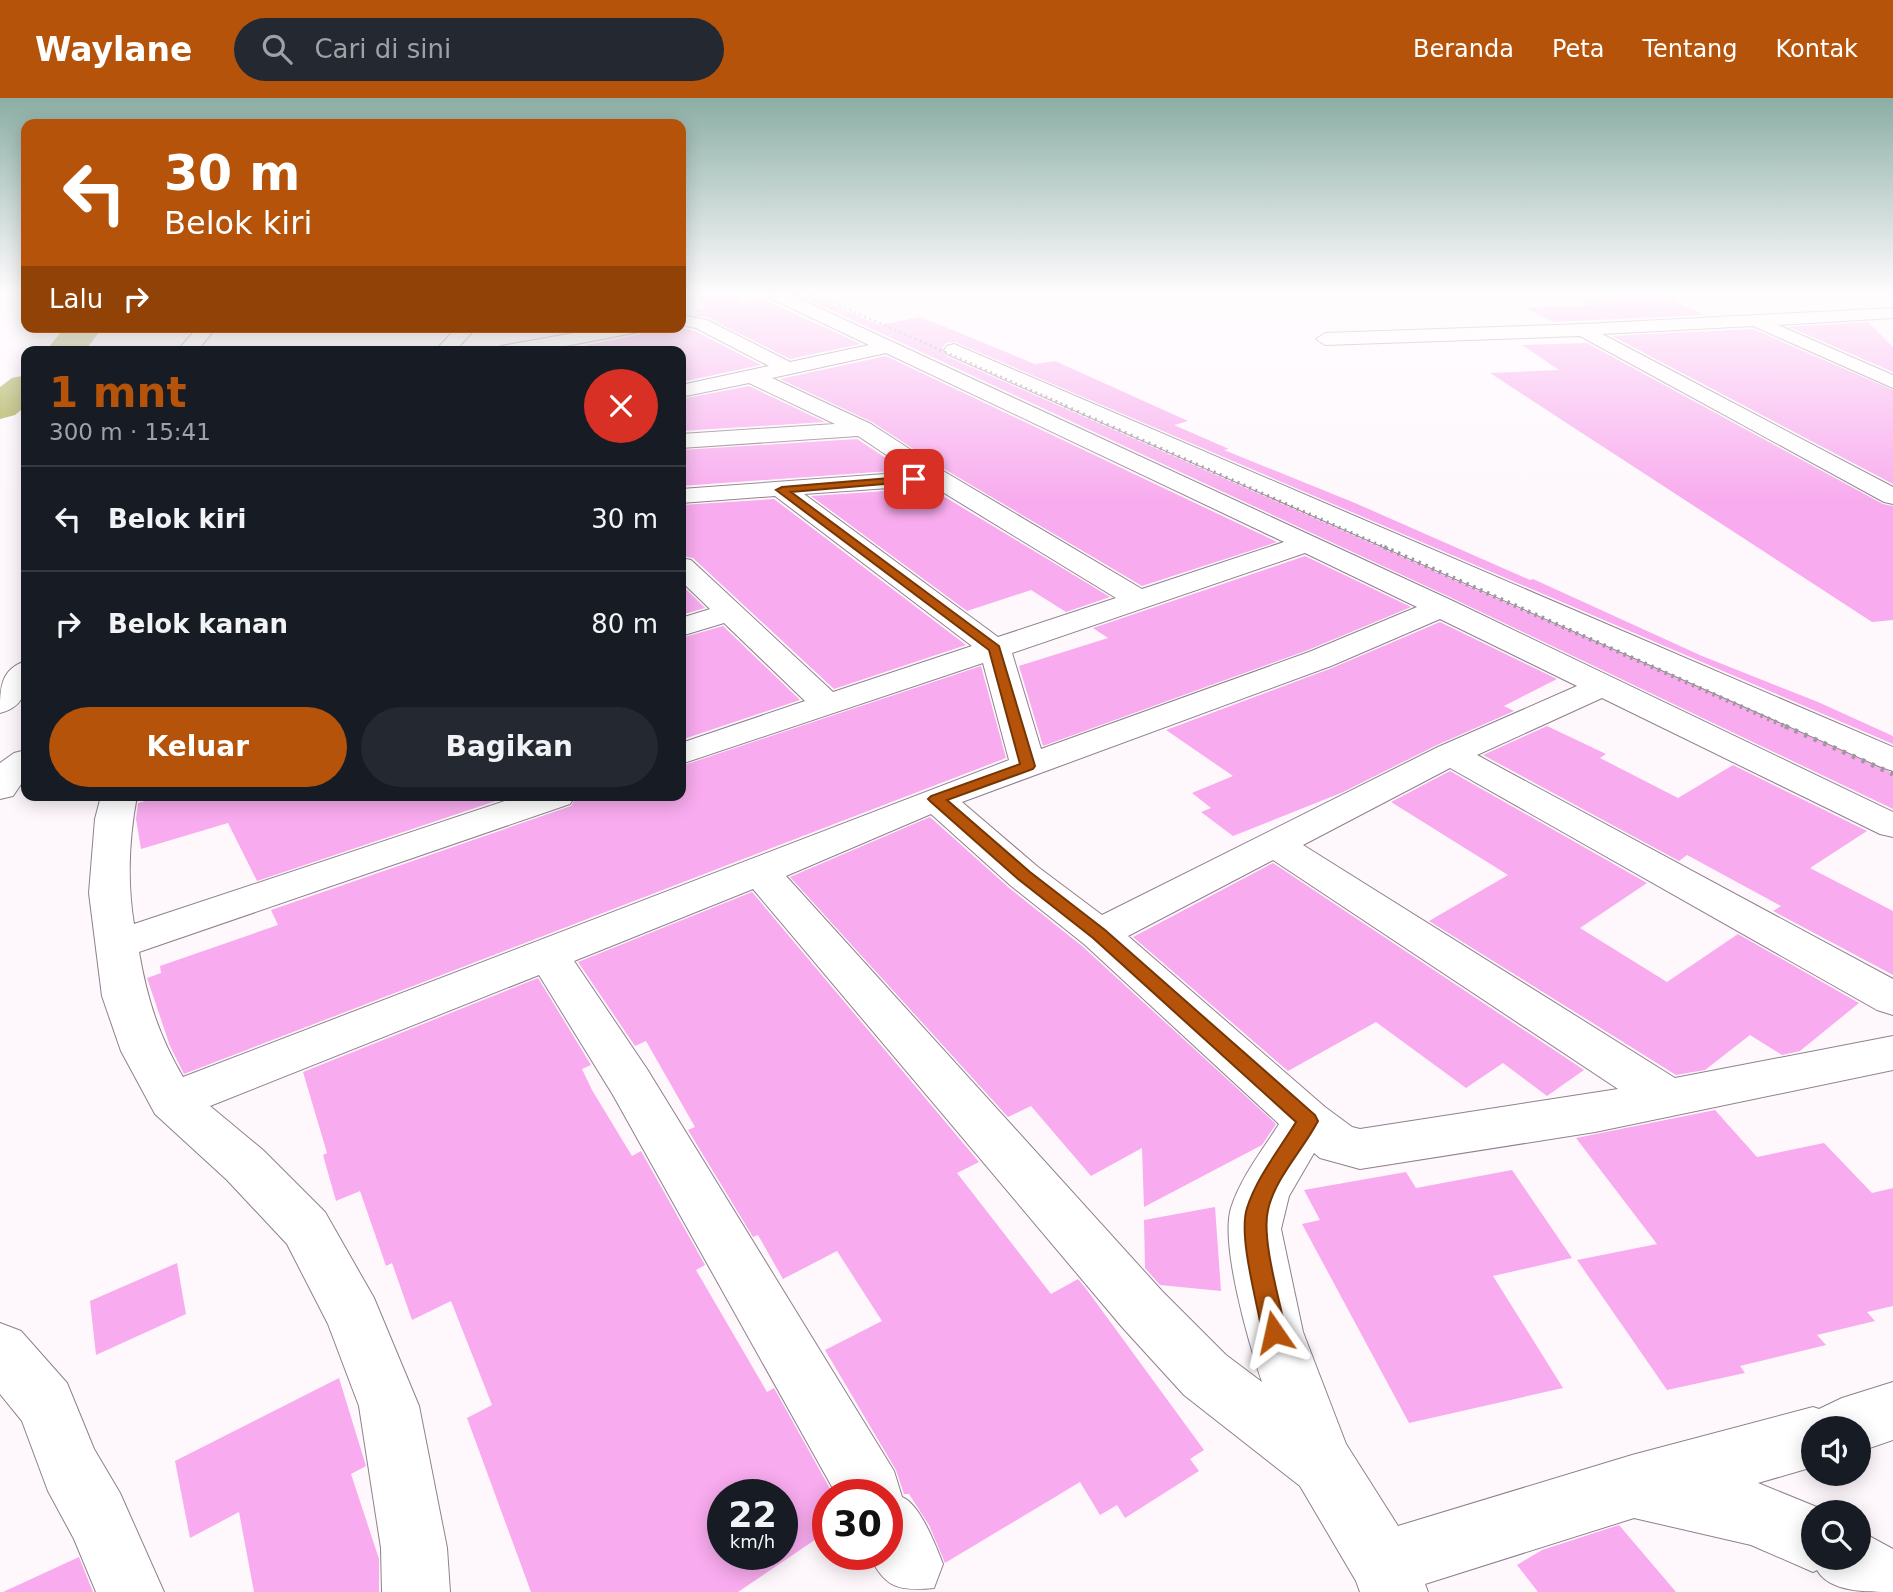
<!DOCTYPE html>
<html lang="id">
<meta charset="utf-8">
<style>
:root{--surface:#171b24;--page:#242831;--text:#f1f3f6;--muted:#9ea1a6;--line:#363941;--accent:#b45309}
body{margin:0;font-family:"DejaVu Sans",sans-serif;background:var(--page);color:var(--text);height:100vh;display:flex;flex-direction:column;font-size:26px;white-space:nowrap}
*{box-sizing:border-box;margin:0}
p{font-size:23px;color:var(--muted)}
.icon{flex:none;width:38px;height:38px;fill:none;stroke:currentColor;stroke-width:2;stroke-linecap:round;stroke-linejoin:round}
.map{position:relative;flex:1;overflow:hidden}
.details{position:absolute;left:21px;top:248px;width:665px;height:455px;display:flex;flex-direction:column;background:var(--surface);border-radius:14px;box-shadow:0 4px 18px #0003}
.details>*{flex:none}
.banner{position:absolute;left:21px;top:21px;width:665px;height:214px;border-radius:14px;box-shadow:0 4px 18px #0003;background:#b45309;color:#fff;overflow:hidden}
.fabs{position:absolute;left:1801px;top:1318px;display:grid;gap:14px}
.fabs a{display:grid;place-items:center;width:70px;height:70px;border-radius:50%;background:var(--surface);box-shadow:0 4px 18px #0003;font-size:35px}
.speed{position:absolute;left:707px;top:1381px;display:flex;gap:14px;font-size:35px;font-weight:700;text-align:center}
.speed>*{display:grid;place-content:center;width:91px;height:91px;border-radius:50%;background:var(--surface);box-shadow:0 4px 18px #0003;line-height:1}
.speed small{font-size:18px;font-weight:400}
.speed .limit{border:10px solid #d22;background:#fff;color:#111}
.pin{position:absolute;display:grid;place-items:center;width:60px;height:60px;color:#fff;margin:-30px;border-radius:14px;box-shadow:0 4px 10px #0006}
.me{position:absolute;width:77px;margin:-38px;rotate:349deg;stroke-linejoin:round;filter:drop-shadow(0 0 5px #0008)}
.turn{display:flex;align-items:center;gap:24px;height:147px;padding:0 28px;font-size:32px}
.turn .icon{width:91px;height:91px;stroke-width:2.5}
.turn b{display:block;font-size:49px;line-height:60px}
.then{display:flex;align-items:center;height:66px;padding:0 28px;background:#0003;gap:14px;font-size:26px}
.round{display:grid;place-items:center;flex:none;width:74px;height:74px;border-radius:37px;background:var(--page)}
.headline{display:flex;align-items:center;justify-content:space-between;height:119px;padding:0 28px}
h1{font-size:42px;font-weight:700;line-height:52px;color:var(--accent)}
.button{display:flex;gap:14px;margin-top:auto;padding:14px 28px}
.button a{flex:1;height:80px;border-radius:42px;background:var(--accent);color:#fff;font-size:28px;font-weight:700;line-height:80px;text-align:center}
.button a+a{background:var(--page);color:var(--text)}
ul{padding:0;list-style:none}
li{display:flex;align-items:center;gap:21px;height:105px;padding:0 28px;border-top:2px solid var(--line)}
li div{flex:1}
li b{display:block;font-size:26px}
li em{font-style:normal}
header{display:flex;align-items:center;gap:42px;box-sizing:border-box;height:98px;padding:0 35px;background:var(--accent);color:#fff}
header strong{font-size:33px}
nav{display:flex;gap:38px;margin-inline-start:auto;font-size:24px}
.search{width:490px;height:63px;background:var(--page);display:flex;align-items:center;gap:18px;box-sizing:border-box;padding:0 24px;border-radius:38px;color:var(--muted);font-size:26px}
.map>svg:first-child{display:block}
</style>
<header>
<strong>Waylane</strong>
<div class="search"><svg class="icon" aria-label="search" viewBox="0 0 24 24"><circle cx="10" cy="10" r="6"/><path d="M15 15l6 6"/></svg>Cari di sini</div>
<nav><a>Beranda</a><a>Peta</a><a>Tentang</a><a>Kontak</a></nav>
</header>
<div class="map">
<svg width="1893" height="1494" viewBox="0 0 1893 1494">
<rect width="100%" height="100%" fill="#fef8fd"/>
<g fill="none" stroke-linecap="round" stroke-linejoin="round">
<path fill="#9fa43e" fill-rule="evenodd" d="M65,229H103L84,254H45Z
M26,277V308L15,317L0,321V289L12,280Z"/>
</g>
<path fill="#f8abee" fill-rule="evenodd" d="M695,196H734L741,204L762,201L861,246L790,261L708,220L694,217L701,215L695,212L705,210Z
M815,199L879,227L921,219L1035,266L1055,263L1188,323L1174,327L1229,351L1224,352L1355,405L1530,482L1533,481L1702,558L1818,604L1893,638V646L955,244L946,245L942,250L946,258L1893,675V711L1454,501L805,200Z
M1669,200L1704,217L1553,224L1526,210L1589,207L1582,203Z
M1868,224L1893,249V274L1789,229Z
M651,229H680L695,233L761,267L681,284V254H587V247L639,237Z
M1753,231L1893,292V386L1612,238Z
M1587,245L1883,406L1893,408V522L1872,524L1490,275L1559,272L1522,247Z
M886,258L1277,444L1142,488L946,372L872,324L780,281Z
M749,288L825,324L681,333V301Z
M857,341L904,372L681,388V352Z
M930,390L1110,499L1066,514L1031,492L967,513L811,398Z
M774,401L966,547L834,591L693,460L681,458V407Z
M1305,458L1411,509L1308,552L1043,648L1019,568L1108,540L1093,530Z
M681,486L705,510L681,517Z
M1440,524L1557,581L1504,608L1514,613L1437,647L1341,695L1233,738L1201,714L1211,710L1192,695L1233,678L1166,632L1332,570Z
M723,528L800,602L681,642V540Z
M981,568L1006,660L184,976L170,948L147,880L161,875L160,868L278,827L271,812L571,708L577,698H681V668Z
M1547,628L1606,656L1600,660L1678,700L1733,667L1867,733L1810,770L1893,813V877L1773,813L1781,808L1687,757L1679,763L1483,657Z
M1450,673L1647,785L1580,830L1667,884L1738,836L1859,905L1800,953L1782,957L1750,937L1705,972L1676,977L1429,823L1508,777L1391,704Z
M164,698H511L257,783L228,725L141,751L136,721L138,705Z
M930,719L1008,789L1082,848L1276,1026L1262,1047L1144,1109L1142,1050L1091,1078L1031,1008L1008,1019L790,779Z
M1273,765L1584,972L1547,998L1503,965L1466,990L1376,924L1288,973L1133,839Z
M752,794L979,1064L957,1075L1051,1196L1078,1181L1087,1192L1204,1352L1190,1361L1199,1373L1125,1420L1117,1407L1100,1417L1080,1384L945,1465L929,1427L909,1396H904L896,1372L825,1252L882,1223L837,1153L783,1181L758,1137L753,1139L688,1032L695,1029L646,943L635,948L578,864Z
M538,880L591,967L582,971L592,992L632,1058L641,1053L705,1167L696,1172L767,1294L774,1290L833,1396H828V1433L738,1494H531L467,1320L492,1307L451,1203L412,1222L392,1165L386,1168L360,1093L336,1103L323,1057L327,1055L303,974ZM723,1396H782V1456H723Z
M1715,1012L1757,1059L1824,1045L1872,1095L1893,1090V1208L1867,1214L1875,1223L1817,1237L1826,1247L1740,1268L1745,1275L1667,1292L1577,1162L1657,1146L1576,1040Z
M1512,1072L1572,1160L1493,1178L1563,1290L1409,1325L1302,1126L1320,1122L1304,1092L1406,1074L1416,1090Z
M1215,1109L1221,1193L1160,1187L1145,1170L1144,1122Z
M177,1165L186,1216L96,1257L90,1203Z
M339,1280L366,1368L351,1376L379,1461V1494H254L239,1414L190,1440L175,1363Z
M1619,1427L1676,1494H1538L1517,1467L1542,1452Z
M79,1459L93,1494H3Z"/>
<g fill="none" stroke-linecap="round" stroke-linejoin="round">
<g stroke="#8f808d" stroke-width="2">
<path id="minor" d="M768,196H789L1453,503L1893,714V739L1880,736L1602,600L1477,657L1893,881V917L1877,912L1450,670L1303,747L1675,980L1893,938V972L1595,1034L1360,1071L1320,1060L1314,1055L1289,1098L1281,1131L1303,1234L1346,1346L1398,1428L1632,1357L1813,1309L1819,1311L1842,1300L1893,1284V1342L1858,1354V1330H1813V1369L1758,1385L1829,1414H1813V1460H1858V1432L1893,1451V1494C1866,1494 1829,1494 1817,1472L1813,1474L1751,1447L1634,1420L1425,1486L1428,1494H1360L1356,1483L1300,1388L1184,1297L1122,1229L753,791L574,863L647,971L894,1373L902,1399C920,1406 936,1448 943,1466L934,1490C893,1494 885,1487 868,1456H887V1396H836L613,997L539,877L210,1008L263,1052L325,1114L374,1200L419,1308L447,1450L450,1494H382L381,1450L359,1308L328,1226L287,1146L227,1082L155,1016L121,953L102,898L89,795L95,721L101,698H137C129,740 127,784 134,826L520,698H575L570,706L139,854C147,901 159,938 183,979L1009,662L983,565L681,666V645L805,603L724,525L681,538V520L710,511L681,483V460L691,462L833,594L972,548L775,398L681,405V391L912,374L858,338L681,350V336L835,326L749,285L681,299V287L769,268L696,230L681,227V217L707,222L790,264L869,247L770,200ZM886,255L1284,444L1142,491L945,374L871,326L772,280ZM931,387L1116,500L998,539L804,396ZM1305,455L1417,509L1309,554L1041,651L1012,555ZM1440,521L1577,588L1438,649L1102,817L1038,769L962,704L1331,568ZM931,716L1010,787L1084,846L1279,1026C1262,1053 1241,1079 1231,1110C1220,1147 1249,1246 1262,1284L1226,1257L1162,1193L786,778ZM1273,762L1618,991L1360,1031L1352,1029L1325,1009L1128,838Z
M1893,210V220L1778,227L1893,277V290L1753,228L1602,236L1893,389V406L1884,404L1580,238L1325,247L1316,241L1325,235L1584,226Z
M198,229H217L196,254H176Z
M457,229H477L454,254H434Z
M607,229H648L639,234L534,254H492L501,248Z
M954,246L1893,649V673L1881,669L947,256L944,252L947,248Z
M26,563C27,587 28,608 0,615C0,591 0,571 26,563Z
M26,652V679L13,698L0,701V665L14,655Z
M0,1225L21,1233L67,1285L94,1351L120,1395L164,1494H96L74,1441L48,1393L22,1323L0,1296Z"/>
</g>
<use href="#minor" fill="#fff" fill-rule="evenodd"/>
<path stroke="#9e989d" stroke-width="2.5" stroke-dasharray="2 3.5" stroke-linecap="butt" d="M814,196L1069,309"/>
<path stroke="#9e989d" stroke-width="3.5" stroke-dasharray="2 4.5" stroke-linecap="butt" d="M1065,308L1388,451"/>
<path stroke="#9e989d" stroke-width="4.5" stroke-dasharray="2.5 5" stroke-linecap="butt" d="M1384,449L1789,630"/>
<path stroke="#9e989d" stroke-width="5" stroke-dasharray="3.5 7" stroke-linecap="butt" d="M1785,628L1893,676"/>
</g>
<linearGradient id="sky" x2="0" y2="1"><stop stop-color="#8baea4"/><stop offset="0.48" stop-color="#fffcfe"/><stop offset="1" stop-color="#fffcfe" stop-opacity="0"/></linearGradient>
<rect width="1893" height="405" fill="url(#sky)"/>
<path fill="#b45309" stroke="#753606" stroke-width="2" d="M914,378L918,379V383L791,394L999,548L1035,668L1033,671L947,702L1030,774L1105,832L1315,1017L1318,1023C1303,1052 1275,1080 1268,1112C1261,1141 1280,1203 1286,1234L1283,1242L1274,1245L1266,1242L1262,1234C1257,1203 1238,1138 1247,1110C1257,1079 1279,1052 1296,1024L1093,840L1018,781L931,704L928,701L931,698L1020,666L989,552L776,392L782,389Z"/>
</svg>
<div class="fabs">
<a><svg class="icon" aria-label="sound" viewBox="0 0 24 24"><path d="M4 9h4l5-4v14l-5-4H4zM17 9q2 3 0 6"/></svg></a>
<a><svg class="icon" aria-label="search" viewBox="0 0 24 24"><circle cx="10" cy="10" r="6"/><path d="M15 15l6 6"/></svg></a>
</div>
<div class="speed"><div>22<small>km/h</small></div><div class="limit">30</div></div>
<div class="pin" style="left:914px;top:381px;background:#d93025"><svg class="icon" aria-label="arrive" viewBox="0 0 24 24"><path d="M6 21V4h12l-3 4 3 4H6"/></svg></div>
<svg class="me" style="left:1274px;top:1234px" viewBox="-20 -20 40 40"><path d="M0-17L14 15 0 8-14 15z" fill="#b45309" stroke="#fff" stroke-width="4"/></svg>
<div class="banner">
<div class="turn"><svg class="icon" aria-label="left" viewBox="0 0 24 24"><path d="M17 20v-9H6M10 6l-5 5 5 5"/></svg><div><b>30 m</b>Belok kiri</div></div>
<div class="then">Lalu<svg class="icon" aria-label="right" viewBox="0 0 24 24"><path d="M7 20v-9h11M14 6l5 5-5 5"/></svg></div>
</div>
<section class="details">
<div class="headline"><div><h1>1 mnt</h1><p>300 m · 15:41</p></div><a class="round" style="background:#d93025;color:#fff"><svg class="icon" aria-label="close" viewBox="0 0 24 24"><path d="M6 6l12 12M18 6L6 18"/></svg></a></div>
<ul>
<li><svg class="icon" aria-label="left" viewBox="0 0 24 24"><path d="M17 20v-9H6M10 6l-5 5 5 5"/></svg><div><b>Belok kiri</b></div><em>30 m</em></li>
<li><svg class="icon" aria-label="right" viewBox="0 0 24 24"><path d="M7 20v-9h11M14 6l5 5-5 5"/></svg><div><b>Belok kanan</b></div><em>80 m</em></li>
</ul>
<div class="button"><a>Keluar</a><a>Bagikan</a></div>
</section>
</div>
